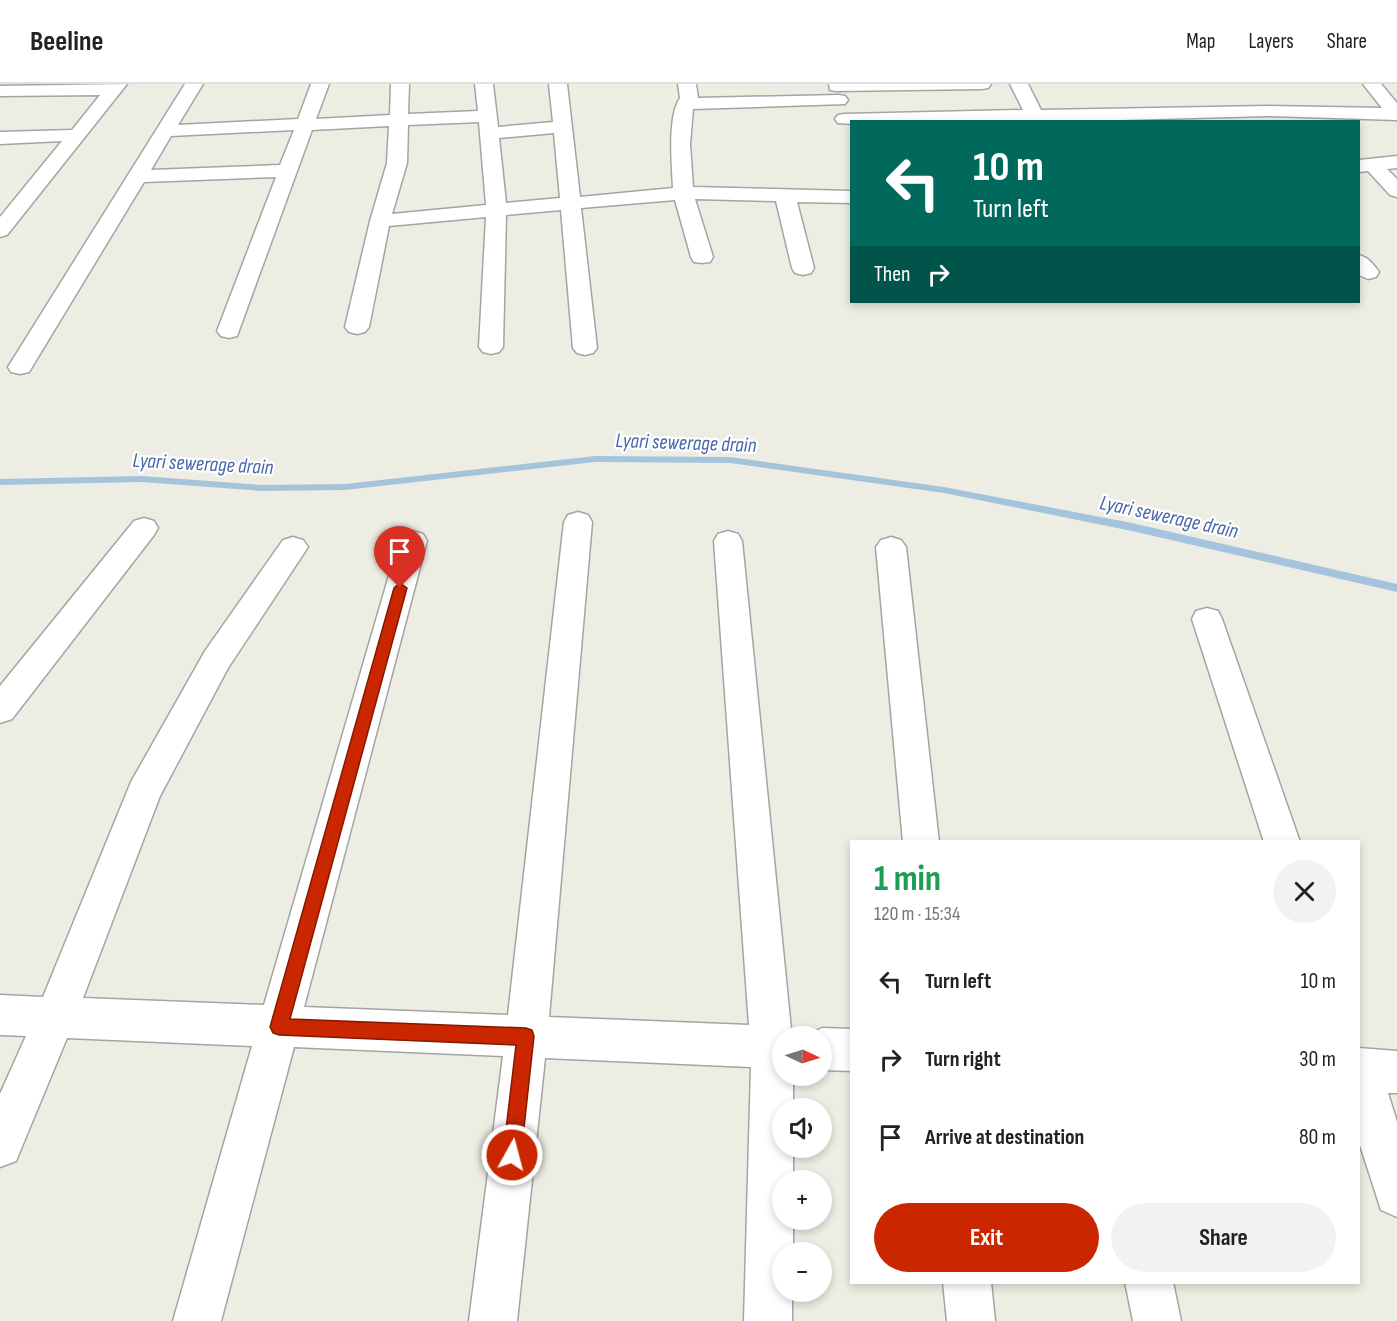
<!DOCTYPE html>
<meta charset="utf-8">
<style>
:root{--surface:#fff;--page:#f2f2f2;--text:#222;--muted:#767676;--line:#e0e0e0;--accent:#ca2600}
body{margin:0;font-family:"Sofia Sans Condensed",sans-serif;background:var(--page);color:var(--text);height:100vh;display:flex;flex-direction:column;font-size:22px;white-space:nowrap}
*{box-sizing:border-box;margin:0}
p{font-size:20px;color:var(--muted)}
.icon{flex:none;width:33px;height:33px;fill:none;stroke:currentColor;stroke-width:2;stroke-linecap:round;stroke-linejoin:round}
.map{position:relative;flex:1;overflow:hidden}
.panel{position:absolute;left:850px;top:756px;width:510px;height:444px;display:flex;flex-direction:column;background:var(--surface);border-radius:0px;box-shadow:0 3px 9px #0003}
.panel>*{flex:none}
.guide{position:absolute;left:850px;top:36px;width:510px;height:183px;border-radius:0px;box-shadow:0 3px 9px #0003;background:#00695c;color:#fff;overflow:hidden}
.needle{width:39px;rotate:94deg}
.controls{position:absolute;left:772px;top:942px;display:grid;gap:12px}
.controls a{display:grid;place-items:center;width:60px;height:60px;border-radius:50%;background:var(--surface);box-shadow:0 3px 9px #0003;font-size:30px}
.pin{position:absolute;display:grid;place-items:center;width:51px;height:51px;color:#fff;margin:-62px -26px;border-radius:50% 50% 50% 0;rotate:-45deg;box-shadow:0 0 6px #0007}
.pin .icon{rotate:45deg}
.me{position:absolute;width:66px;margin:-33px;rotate:7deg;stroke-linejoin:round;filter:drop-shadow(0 0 4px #0008)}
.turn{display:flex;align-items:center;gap:21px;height:126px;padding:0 24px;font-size:27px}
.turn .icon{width:78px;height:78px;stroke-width:2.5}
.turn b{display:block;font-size:42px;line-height:51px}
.then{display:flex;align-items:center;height:57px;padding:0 24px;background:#0003;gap:12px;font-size:22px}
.round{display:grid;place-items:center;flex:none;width:63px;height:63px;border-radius:32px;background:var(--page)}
.summary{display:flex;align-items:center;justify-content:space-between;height:102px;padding:0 24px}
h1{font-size:36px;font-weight:700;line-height:45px;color:#1e9e55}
.button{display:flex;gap:12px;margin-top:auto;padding:12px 24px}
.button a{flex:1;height:69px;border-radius:36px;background:var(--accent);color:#fff;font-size:24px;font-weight:700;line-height:69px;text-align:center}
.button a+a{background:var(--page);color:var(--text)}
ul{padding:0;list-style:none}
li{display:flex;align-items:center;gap:18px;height:78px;padding:0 24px}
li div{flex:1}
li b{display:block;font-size:22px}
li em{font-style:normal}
header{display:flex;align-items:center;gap:36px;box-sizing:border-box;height:84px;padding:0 30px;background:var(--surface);border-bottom:2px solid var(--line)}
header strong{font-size:28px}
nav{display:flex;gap:33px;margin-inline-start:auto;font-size:21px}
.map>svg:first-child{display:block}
</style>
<header>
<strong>Beeline</strong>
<nav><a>Map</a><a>Layers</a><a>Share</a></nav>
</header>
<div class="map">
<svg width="1397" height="1237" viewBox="0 0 1397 1237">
<rect width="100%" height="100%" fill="#eeede3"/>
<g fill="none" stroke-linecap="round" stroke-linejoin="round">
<path fill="#a3c4dc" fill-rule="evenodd" d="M595,372L730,373L944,403L1132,439L1397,500V508L1132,447L944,409L730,379L595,378L345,406L262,407L142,398L0,401V395L142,392L262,401L345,400Z"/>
<g stroke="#a4a4a4" stroke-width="3">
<path id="minor" d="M127,0L7,151L0,153V133L62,57L0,60V48L72,46L100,11L0,12V2Z
M185,0H203L178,41L298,35L311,0H329L316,35L390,31L391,0H409L408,30L478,27L475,0H493L498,43L553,38L549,0H567L580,113L673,104C672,81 667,33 680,14L678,0H696L698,14L839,11L845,12L848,16L845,20L693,25L690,60L693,103L852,107V119L797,118L814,184L811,189L803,191L795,189L792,184L776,117L695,115L713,173L710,178L702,179L694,178L691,173L675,116L581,124L597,264L593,269L585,271L577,269L573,264L561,126L506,131L503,263L499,268L491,270L483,268L479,263L486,133L389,142L369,243L365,248L357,250L349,248L345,243L370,137L387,79L389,42L312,46L237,252L229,254L221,252L217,247L276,93L144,98L29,288L20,290L11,288L8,283ZM479,38L486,121L392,130L407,79L408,41ZM294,46L280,81L151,86L171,52ZM554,49L560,114L506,119L499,54Z
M829,0H991L988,4L982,5L836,7L830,6Z
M1010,0H1028L1041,26L1268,22L1382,24L1363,0H1381L1397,19V36L1268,32L1047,38H852V40L838,39L835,35L838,31L844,30L1023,26Z
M1397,72V84L1387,85L1397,95V113L1390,111L1368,87L1359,88V76Z
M1359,171C1369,174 1373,180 1379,188L1376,193L1368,195L1359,191Z
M578,428L588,431L592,438L549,933L749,941L714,457L718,450L728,447L738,450L742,457L791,945L798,948L800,952H783V992H793V1024H783V1064H793V1096H783V1136H793V1168H783V1208H792V1237H744L751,983L545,974L517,1237H469L503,972L294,963L221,1237H173L252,962L67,954L16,1077L0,1083V1010L26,952L0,951V911L43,913L131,698L205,567L283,456L293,453L303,456L308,463L228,584L160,712L83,914L264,921L399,457L403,450L413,447L423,450L427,457L304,923L508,931L564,438L568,431Z
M144,434L154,437L158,444L154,451L12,635L0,639V602L134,437Z
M891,453L901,456L906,463L939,758H903L876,463L881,456Z
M1207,524L1218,527L1222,535L1300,758H1264L1192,535L1196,527Z
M822,944L852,945V987L822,986V952H806Z
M1359,964L1397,967V1009H1388L1397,1038V1133L1381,1126L1359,1058Z
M943,1198H991L995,1237H947Z
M1125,1198H1173L1181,1237H1133Z"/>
</g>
<use href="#minor" fill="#fff" fill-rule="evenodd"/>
</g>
<path fill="#ca2600" stroke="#831900" stroke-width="1.5" d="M400,499L407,504L290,935L526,944L532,946L534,952L521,1071L519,1078L512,1080L506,1078L503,1071L516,961L279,951L273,949L270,943L394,504Z"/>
<g text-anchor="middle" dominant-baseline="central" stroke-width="4.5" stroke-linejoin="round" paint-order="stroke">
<g font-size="21" font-style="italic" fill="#4968ac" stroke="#fff">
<text transform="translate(686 359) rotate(2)">Lyari sewerage drain</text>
<text transform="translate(203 380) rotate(3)">Lyari sewerage drain</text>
<text transform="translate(1169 433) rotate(12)">Lyari sewerage drain</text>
</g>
</g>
</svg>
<div class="controls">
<a><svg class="needle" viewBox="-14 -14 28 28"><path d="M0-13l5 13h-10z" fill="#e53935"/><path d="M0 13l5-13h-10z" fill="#767676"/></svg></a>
<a><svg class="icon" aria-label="sound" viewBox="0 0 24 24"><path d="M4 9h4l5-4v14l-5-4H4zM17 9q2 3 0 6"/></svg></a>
<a>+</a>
<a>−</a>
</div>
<div class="pin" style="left:400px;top:504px;background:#d93025"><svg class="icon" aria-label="arrive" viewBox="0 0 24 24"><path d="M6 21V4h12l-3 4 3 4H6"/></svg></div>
<svg class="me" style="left:512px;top:1071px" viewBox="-20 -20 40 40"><circle r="17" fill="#ca2600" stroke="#fff" stroke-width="3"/><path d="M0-11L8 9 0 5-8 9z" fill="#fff"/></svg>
<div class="guide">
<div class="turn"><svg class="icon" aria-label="left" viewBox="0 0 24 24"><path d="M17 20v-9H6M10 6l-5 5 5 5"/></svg><div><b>10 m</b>Turn left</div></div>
<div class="then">Then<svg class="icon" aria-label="right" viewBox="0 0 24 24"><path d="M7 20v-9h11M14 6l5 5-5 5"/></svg></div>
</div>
<section class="panel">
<div class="summary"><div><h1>1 min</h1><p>120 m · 15:34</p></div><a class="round"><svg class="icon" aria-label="close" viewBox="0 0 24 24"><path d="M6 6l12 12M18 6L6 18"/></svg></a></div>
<ul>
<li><svg class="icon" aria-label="left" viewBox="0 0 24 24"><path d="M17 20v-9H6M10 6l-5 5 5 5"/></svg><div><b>Turn left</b></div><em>10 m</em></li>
<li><svg class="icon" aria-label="right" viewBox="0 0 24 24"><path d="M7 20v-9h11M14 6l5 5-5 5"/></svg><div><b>Turn right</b></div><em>30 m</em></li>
<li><svg class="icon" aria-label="arrive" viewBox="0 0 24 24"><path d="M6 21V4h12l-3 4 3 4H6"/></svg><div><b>Arrive at destination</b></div><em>80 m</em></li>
</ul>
<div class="button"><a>Exit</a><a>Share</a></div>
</section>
</div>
